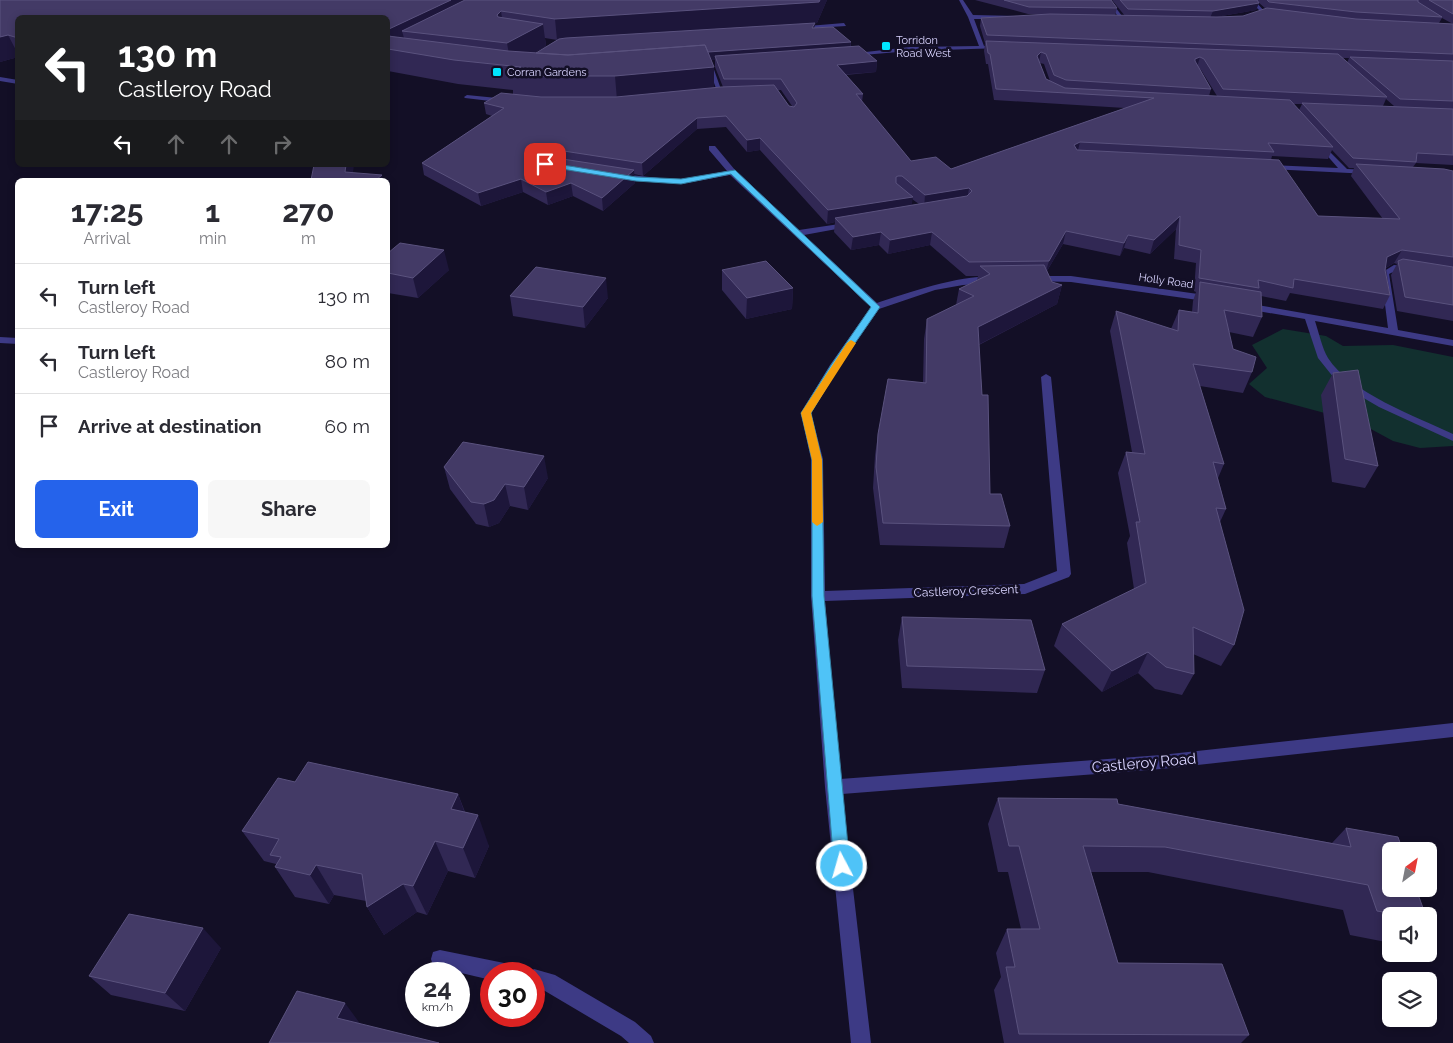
<!DOCTYPE html>
<style>
:root{--surface:#fff;--page:#f7f7f7;--text:#2b2b33;--muted:#7c7c81;--line:#e1e1e2;--accent:#2563eb}
body{margin:0;font-family:Raleway,sans-serif;background:var(--page);color:var(--text);height:100vh;display:flex;flex-direction:column;font-size:19px;white-space:nowrap}
*{box-sizing:border-box;margin:0}
p{font-size:16px;color:var(--muted)}
.icon{flex:none;width:28px;height:28px;fill:none;stroke:currentColor;stroke-width:2;stroke-linecap:round;stroke-linejoin:round}
.map{position:relative;flex:1;overflow:hidden}
.sheet{position:absolute;left:15px;top:178px;width:375px;height:370px;display:flex;flex-direction:column;background:var(--surface);border-radius:8px;box-shadow:0 2px 8px #0003}
.sheet>*{flex:none}
.banner{position:absolute;left:15px;top:15px;width:375px;height:152px;border-radius:8px;box-shadow:0 2px 8px #0003;background:#202124;color:#fff;overflow:hidden}
.needle{width:32px;rotate:32deg}
.tools{position:absolute;left:1382px;top:842px;display:grid;gap:10px}
.tools a{display:grid;place-items:center;width:55px;height:55px;border-radius:8px;background:var(--surface);box-shadow:0 2px 8px #0003;font-size:25px}
.speed{position:absolute;left:405px;top:962px;display:flex;gap:10px;font-size:25px;font-weight:700;text-align:center}
.speed>*{display:grid;place-content:center;width:65px;height:65px;border-radius:50%;background:var(--surface);box-shadow:0 2px 8px #0003;line-height:1}
.speed small{font-size:12px;font-weight:400}
.speed .limit{border:8px solid #d22;background:#fff;color:#111}
.pin{position:absolute;display:grid;place-items:center;width:42px;height:42px;color:#fff;margin:-21px;border-radius:10px;box-shadow:0 2px 8px #0006}
.me{position:absolute;width:55px;margin:-28px;rotate:354deg;stroke-linejoin:round;filter:drop-shadow(0 0 4px #0008)}
.turn{display:flex;align-items:center;gap:18px;height:105px;padding:0 20px;font-size:22px}
.turn .icon{width:65px;height:65px;stroke-width:2.5}
.turn b{display:block;font-size:35px;line-height:42px}
.lanes{display:flex;align-items:center;height:48px;padding:0 20px;background:#0003;justify-content:center;gap:25px;direction:ltr}
.lanes .off{opacity:.35}
.eta{display:flex;justify-content:space-evenly;align-items:center;height:85px;text-align:center}
.eta b{font-size:30px;font-weight:700;line-height:35px}
.button{display:flex;gap:10px;margin-top:auto;padding:10px 20px}
.button a{flex:1;height:58px;border-radius:8px;background:var(--accent);color:#fff;font-size:20px;font-weight:700;line-height:58px;text-align:center}
.button a+a{background:var(--page);color:var(--text)}
ul{padding:0;list-style:none}
li{display:flex;align-items:center;gap:15px;height:65px;padding:0 20px;border-top:1px solid var(--line)}
li div{flex:1}
li b{display:block;font-size:19px}
li em{font-style:normal}
.map>svg:first-child{display:block}
</style>
<div class="map">
<svg width="1453" height="1043" viewBox="0 0 1453 1043">
<rect width="100%" height="100%" fill="#130f26"/>
<path fill="#12302f" d="M1283,329L1326,336L1343,346L1393,345L1453,357V446L1420,448L1393,441L1358,422L1265,397L1249,384L1267,368L1252,345Z"/>
<g fill="none" stroke-linecap="round" stroke-linejoin="round">
<path fill="#3d3a85" fill-rule="evenodd" d="M959,0H963L973,15L1018,16L1016,19H974L984,46L1000,45L1002,48L910,51L851,56L848,54L910,47L979,46L968,17Z
M1105,0H1110L1125,20H1121Z
M1249,0H1254L1266,13H1262Z
M844,23L846,26L799,29L796,27Z
M707,63L712,64L723,95L718,94Z
M0,77L18,80V84L0,81Z
M467,95L507,99L510,101L507,103L465,98L464,97Z
M1319,141L1347,169L1369,170L1373,172L1369,174L1269,169L1265,167L1269,165L1338,168L1317,144L1315,143Z
M709,146H715L735,170L799,230L853,222V226L804,235L877,303C897,296 982,267 998,280L993,283L963,285L935,290L879,309L840,365L811,413L823,459L825,591L1024,584L1057,571L1041,377L1046,374L1051,377L1071,574L1069,577L1025,594L825,601L840,779L1161,755L1453,723V737L1161,769L842,794L871,1043H851L825,787L811,596V459L801,413L830,365L871,307L730,175L681,184L619,178L615,176L619,174L681,180L727,171L709,150Z
M1394,265L1411,267L1415,270C1408,275 1398,269 1389,274L1398,330L1453,340V346L1315,321C1319,333 1322,348 1328,358C1349,392 1417,417 1453,434V441L1379,407L1338,383L1318,358L1305,319L1246,309L1241,306L1246,303L1388,328L1381,273Z
M1036,276H1071L1212,296L1217,299L1212,302L1071,282L1033,281V277Z
M0,337L18,338V344L0,343Z
M440,950L509,964L516,967L518,974H491V980L440,968L433,966L431,959L433,952Z
M534,969L555,975L635,1022L651,1036L654,1043H629L621,1036L545,991L534,988V974H527Z"/>
</g>
<path fill="#312854" fill-rule="evenodd" d="M0,0H827L817,23H815L814,28L851,42V47L877,61L876,72L846,75L863,94L862,102L911,161L951,169L1125,108L994,100L988,64H986L984,51L985,43L980,26L981,18L1047,15L1028,14L975,0H1111L1117,8L1115,16H1125L1112,0H1453V165L1416,163L1413,167L1453,171V321L1397,311L1391,275L1397,264L1394,263L1386,268L1390,295L1383,309L1290,293L1286,301L1261,296L1262,317L1253,337L1229,332L1233,349L1252,372L1243,393L1200,386L1224,464L1218,478L1226,509L1220,522L1234,645L1221,666L1193,654L1194,674L1182,695L1155,689L1138,673L1102,692L1054,646L1062,624L1134,589L1127,543L1130,536L1118,473L1126,452H1132L1110,331L1116,311L1171,329L1179,310L1192,312L1193,301L1196,292L1194,291L1196,263L1174,259L1176,229L1150,254L1124,248L1120,256L1063,244L1047,271L1052,282L1062,285L1057,304L979,345L982,395L990,494L1010,526L1004,548L880,545L873,488L875,455L878,434L923,382L924,339L927,319L956,305L959,289L977,280L978,276H966L930,245L888,254L879,245L851,250L834,232L835,222L827,224L760,150L747,152L726,127L697,129L643,176L634,174L635,183L603,211L573,196L548,205L523,192L481,206L424,175L422,163L492,116L486,114L484,103L513,94V90L458,84L388,71V18H18V57L0,62ZM1258,2L1266,9L1243,16L1216,17L1256,10L1259,3ZM1442,18L1453,24L1439,23ZM545,38L557,40L536,53H534L546,46ZM1342,58H1349L1347,63ZM711,60H715V67L723,87H714V67ZM1040,63L1044,64L1050,81L1046,79ZM1200,69L1201,70L1217,96H1209L1211,89ZM778,90H781L792,106H789ZM1386,99L1394,106H1383ZM1293,104H1302L1299,110ZM1332,150L1349,168H1354L1351,176L1383,219L1318,216L1271,160L1272,156L1328,159ZM912,199L919,204L911,205Z
M388,253L449,270L418,298L388,293Z
M722,270L793,288L792,309L746,319L722,290Z
M510,296L608,298L585,328L513,316Z
M1333,373L1378,466L1365,488L1332,482L1321,395Z
M444,467L548,478L528,510L510,506L499,523L489,527L476,524L450,489Z
M902,617L1045,670L1037,693L902,688L898,640Z
M295,782L458,794L465,812L489,846L475,878L448,871L427,915L417,912L384,935L367,907L366,901L334,895L329,904L295,897L275,867L276,864L264,861L242,831Z
M998,798L1118,804L1332,843L1346,828L1426,916H1391V943L1350,935L1343,910L1148,872H1091L1118,963L1249,1035L1241,1043H1004L994,990L1001,977L996,953L1007,929H1021L1008,872H998L988,824Z
M221,948L185,1011L111,995L89,976Z"/>
<path fill="#1d163a" d="M451,0H496L402,31L406,45L393,50L389,29Z
M820,0H827L817,23H815L814,30L557,40L555,19Z
M1259,3L1256,10L1210,18L1213,11Z
M501,11L504,32L497,15Z
M543,24L546,46L511,66L507,43Z
M8,35L18,54V57L0,62V37Z
M851,42L850,50L715,56V60L571,70L570,62Z
M1041,52L1039,62L1037,56Z
M1200,57L1197,67L1192,69L1195,59Z
M877,61L876,72L836,75L837,65Z
M714,67V90L617,100L615,76Z
M697,118V129L643,176L642,163Z
M760,138V150L747,152V140Z
M1080,142L1077,154L1074,145Z
M544,148L545,160L538,151Z
M346,165H354L352,180L345,172Z
M634,170L635,183L603,211L602,198Z
M382,175L383,180H376Z
M521,179L523,192L481,206L478,193Z
M571,183L573,196L548,205L546,192Z
M969,188L967,201L924,208L925,195Z
M913,197L911,210L835,218V222L827,224L828,210Z
M1180,216L1176,229L1150,254L1154,240Z
M1066,231L1063,244L1045,274L1049,261Z
M881,232L879,245L851,250L853,237Z
M932,232L930,245L888,254L890,240Z
M1128,235L1124,248L1120,256L1124,243Z
M444,250L449,270L418,298L413,278Z
M1402,250L1394,263L1380,271L1387,257Z
M606,278L608,298L585,328L583,307Z
M1062,285L1057,304L974,347L978,327Z
M793,288L792,309L746,319L747,298Z
M544,456L548,478L528,510L524,487Z
M505,484L510,506L499,523L489,527L484,504Z
M1148,652L1138,673L1102,692L1112,671Z
M458,794L469,825L451,809Z
M478,815L489,846L475,878L463,848Z
M435,841L448,871L427,915L413,886Z
M316,865L334,895L329,904L310,875Z
M403,884L417,912L384,935L367,907Z
M203,928L221,948L185,1011L165,993Z
M345,1003L364,1029L337,1018Z"/>
<path fill="#433a66" stroke="#5a527e" d="M0,0H451L389,29H388V18H18V38L8,35L0,37Z
M465,0H820L819,2L555,19L501,11L497,15L498,17L543,24L507,43L402,31Z
M1004,0H1111L1117,8L1029,7Z
M1120,0H1257L1259,3L1213,11L1128,9Z
M1267,0H1418V2L1442,17L1356,12L1269,2Z
M1429,0H1453V14Z
M1267,8L1356,19L1453,24V54L987,35L981,18L1050,14L1217,17L1243,16Z
M815,23L812,28L833,27L851,42L708,52L705,45L568,55L536,53L559,39L566,38Z
M388,36L508,51L568,55L705,45L714,67L615,76H539L510,74L521,67L454,60L388,49Z
M986,41L1338,54L1387,97L1223,89L1204,59L1200,57L1195,59V61L1211,89L1066,80L1054,75L1046,54L1041,52L1037,56L1046,79L1065,88L1290,100L1333,147L1268,143L1274,152L1080,142L1074,145L1077,150L1279,160L1318,216L1400,219L1356,164L1444,169L1453,171V257L1402,250L1387,257L1385,270L1390,295L1294,279L1293,288L1258,280L1259,288L1199,278L1201,250L1179,245L1180,216L1154,240L1128,235L1124,243L1066,231L1049,261L969,262L932,232L890,240L881,232L853,237L835,218L967,196L972,191L969,188L925,195L902,176H898L896,177V183L913,197L828,210L760,138L747,140L726,116L697,118L642,163L544,148L538,151L543,156L634,170L602,198L571,183L546,192L521,179L478,193L422,163L504,108L484,103L501,93L541,97H616L721,87L774,85L789,106L794,107L797,103L781,79H724L715,56L859,46L877,61L837,65L863,94H856L911,161L936,157L951,169L1154,98L996,89L990,54L988,53Z
M1350,57L1453,61V101L1400,99Z
M1302,103L1453,109V155L1417,153L1416,162L1353,158Z
M314,165H346L345,172L382,175L376,180H311Z
M400,243L444,250L413,278L388,273V253Z
M1403,259L1453,267V305L1405,297L1398,261Z
M766,261L793,288L747,298L722,270Z
M1044,265L1052,282L1062,285L978,327L982,395H988L990,494H1001L1010,526L883,523L876,467L878,434L888,379L926,383L927,319L974,296L959,289L990,274L980,266Z
M536,267L606,278L583,307L510,296Z
M1200,282L1261,292L1262,317L1224,310L1233,349L1256,357L1252,372L1193,364L1224,464L1213,462L1226,509L1216,508L1244,610L1234,645L1193,627L1194,674L1166,667L1148,652L1112,671L1062,624L1146,583L1136,522H1140L1126,452L1145,454L1116,311L1178,331L1179,310L1198,313Z
M1358,370L1378,466L1345,459L1333,373Z
M463,442L544,456L524,487L505,484L494,500L484,504L471,502L444,467Z
M902,617L1031,620L1045,670L907,666Z
M308,762L458,794L451,809L478,815L463,848L435,841L413,886L403,884L367,907L362,874L316,865L310,875L275,867L281,857L270,855L279,839L242,831L278,778L295,782Z
M998,798L1117,799L1118,804L1351,847L1346,828L1398,837L1403,851H1391V889H1416L1426,916H1407L1377,911L1368,885L1165,847L1083,846L1118,963L1222,964L1249,1035L1019,1034L1006,967H1015L1007,929H1040L1019,846H1009Z
M129,914L203,928L165,993L89,976Z
M297,991L345,1003L337,1018L439,1043H269Z"/>
<path fill="#4fc3f7" stroke="#337fa1" d="M545,162L636,177L681,179L735,170L880,307L840,365L811,413L822,460L824,596L850,866L847,871L842,874L836,871L834,866L812,596V460L801,413L831,365L871,307L731,174L681,184L636,181L543,166V163Z"/>
<path fill="#f59e0b" d="M851,340L856,343L811,413L822,460L823,522L817,526L812,522V460L801,413L847,343Z"/>
<g fill="#00e5ff" stroke="#130f26" stroke-width="2">
<rect x="881" y="41" width="10" height="10" rx="2.5"/>
<rect x="492" y="67" width="10" height="10" rx="2.5"/>
</g>
<g text-anchor="middle" dominant-baseline="central" stroke-width="5" stroke-linejoin="round" paint-order="stroke">
<g font-size="11" fill="#d9d4ff" stroke="#130f26" text-anchor="start">
<text x="896" y="40">Torridon<tspan x="896" dy="13">Road West</tspan></text>
<text x="507" y="72">Corran Gardens</text>
</g>
<g font-size="11" fill="#d9d4ff" stroke="#130f26">
<text transform="translate(1166 281) rotate(8)">Holly Road</text>
</g>
<g font-size="12" fill="#d9d4ff" stroke="#130f26">
<text transform="translate(966 591) rotate(-2)">Castleroy Crescent</text>
</g>
<g font-size="15" fill="#d9d4ff" stroke="#130f26">
<text transform="translate(1144 763) rotate(-5)">Castleroy Road</text>
</g>
</g>
</svg>
<div class="tools">
<a><svg class="needle" viewBox="-14 -14 28 28"><path d="M0-13l5 13h-10z" fill="#e53935"/><path d="M0 13l5-13h-10z" fill="#7c7c81"/></svg></a>
<a><svg class="icon" aria-label="sound" viewBox="0 0 24 24"><path d="M4 9h4l5-4v14l-5-4H4zM17 9q2 3 0 6"/></svg></a>
<a><svg class="icon" aria-label="layers" viewBox="0 0 24 24"><path d="M12 4l9 5-9 5-9-5zM3 14l9 5 9-5"/></svg></a>
</div>
<div class="speed"><div>24<small>km/h</small></div><div class="limit">30</div></div>
<div class="pin" style="left:545px;top:164px;background:#d93025"><svg class="icon" aria-label="arrive" viewBox="0 0 24 24"><path d="M6 21V4h12l-3 4 3 4H6"/></svg></div>
<svg class="me" style="left:842px;top:866px" viewBox="-20 -20 40 40"><circle r="17" fill="#4fc3f7" stroke="#fff" stroke-width="3"/><path d="M0-11L8 9 0 5-8 9z" fill="#fff"/></svg>
<div class="banner">
<div class="turn"><svg class="icon" aria-label="left" viewBox="0 0 24 24"><path d="M17 20v-9H6M10 6l-5 5 5 5"/></svg><div><b>130 m</b>Castleroy Road</div></div>
<div class="lanes"><svg class="icon" aria-label="left" viewBox="0 0 24 24"><path d="M17 20v-9H6M10 6l-5 5 5 5"/></svg><svg class="icon off" aria-label="ahead" viewBox="0 0 24 24"><path d="M12 20V5M6 11l6-6 6 6"/></svg><svg class="icon off" aria-label="ahead" viewBox="0 0 24 24"><path d="M12 20V5M6 11l6-6 6 6"/></svg><svg class="icon off" aria-label="right" viewBox="0 0 24 24"><path d="M7 20v-9h11M14 6l5 5-5 5"/></svg></div>
</div>
<section class="sheet">
<div class="eta">
<div><b>17:25</b><p>Arrival</p></div>
<div><b>1</b><p>min</p></div>
<div><b>270</b><p>m</p></div>
</div>
<ul>
<li><svg class="icon" aria-label="left" viewBox="0 0 24 24"><path d="M17 20v-9H6M10 6l-5 5 5 5"/></svg><div><b>Turn left</b><p>Castleroy Road</p></div><em>130 m</em></li>
<li><svg class="icon" aria-label="left" viewBox="0 0 24 24"><path d="M17 20v-9H6M10 6l-5 5 5 5"/></svg><div><b>Turn left</b><p>Castleroy Road</p></div><em>80 m</em></li>
<li><svg class="icon" aria-label="arrive" viewBox="0 0 24 24"><path d="M6 21V4h12l-3 4 3 4H6"/></svg><div><b>Arrive at destination</b></div><em>60 m</em></li>
</ul>
<div class="button"><a>Exit</a><a>Share</a></div>
</section>
</div>
